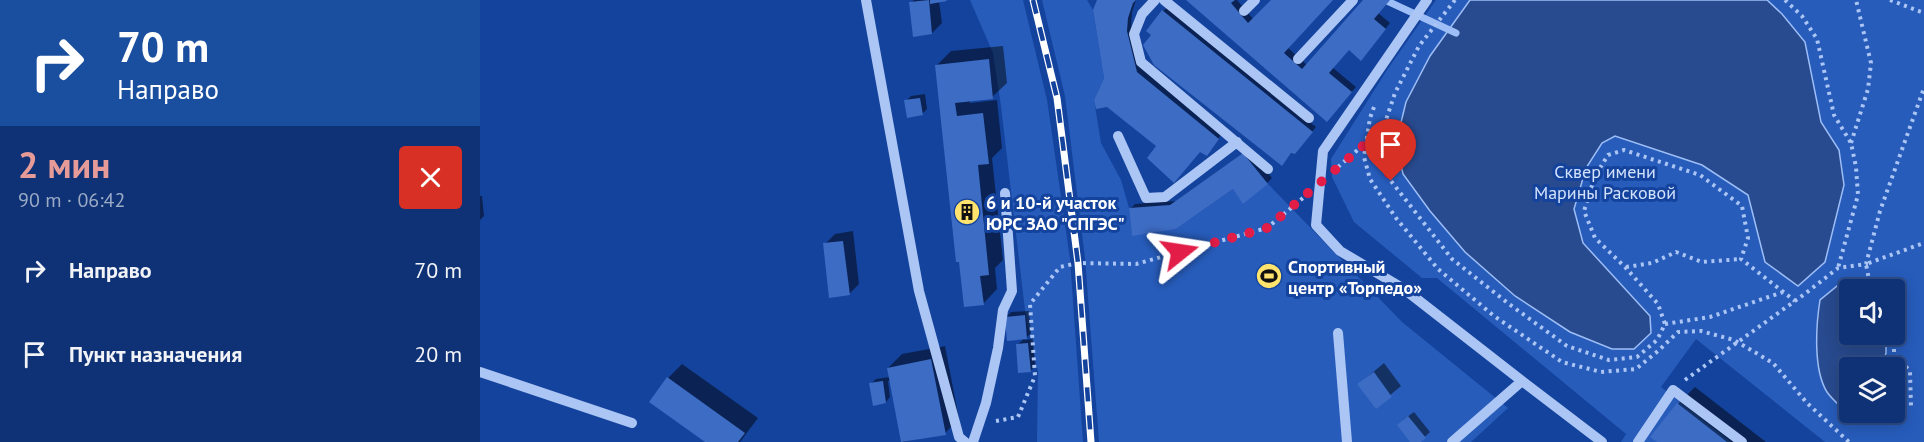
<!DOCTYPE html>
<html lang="ru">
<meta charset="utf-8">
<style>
:root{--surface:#0f3276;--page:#183a7b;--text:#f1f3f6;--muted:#9baac5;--line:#2f4d88;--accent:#e69b98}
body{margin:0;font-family:"PT Sans",sans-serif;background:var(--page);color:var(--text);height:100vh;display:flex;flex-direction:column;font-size:22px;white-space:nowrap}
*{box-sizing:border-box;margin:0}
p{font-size:20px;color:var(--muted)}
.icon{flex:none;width:33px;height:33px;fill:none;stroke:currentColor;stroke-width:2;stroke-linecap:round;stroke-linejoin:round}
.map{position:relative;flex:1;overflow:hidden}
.side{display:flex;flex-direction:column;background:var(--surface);width:480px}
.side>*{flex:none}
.top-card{background:#1a4fa0;color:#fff;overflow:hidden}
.controls{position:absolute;left:1359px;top:279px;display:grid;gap:12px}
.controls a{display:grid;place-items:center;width:66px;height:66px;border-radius:6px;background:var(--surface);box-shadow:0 3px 15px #0003,0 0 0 2px var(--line);font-size:30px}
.pin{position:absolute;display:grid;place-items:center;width:51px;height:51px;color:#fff;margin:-62px -26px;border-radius:50% 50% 50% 0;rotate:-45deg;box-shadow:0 0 6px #0007}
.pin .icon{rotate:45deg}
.me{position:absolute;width:66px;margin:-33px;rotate:75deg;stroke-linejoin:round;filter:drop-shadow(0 0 4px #0008)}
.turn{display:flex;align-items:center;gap:21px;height:126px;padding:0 18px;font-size:27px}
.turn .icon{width:78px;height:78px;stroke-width:2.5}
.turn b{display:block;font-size:42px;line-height:51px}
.round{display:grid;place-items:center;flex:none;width:63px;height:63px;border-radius:6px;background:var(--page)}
.head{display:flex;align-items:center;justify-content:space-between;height:102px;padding:0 18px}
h1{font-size:36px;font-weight:700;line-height:45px;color:var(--accent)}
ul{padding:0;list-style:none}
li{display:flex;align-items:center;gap:18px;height:84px;padding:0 18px}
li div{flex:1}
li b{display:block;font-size:22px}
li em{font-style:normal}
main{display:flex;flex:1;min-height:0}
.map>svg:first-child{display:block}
</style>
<main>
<section class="side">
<div class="top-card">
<div class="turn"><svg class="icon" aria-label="right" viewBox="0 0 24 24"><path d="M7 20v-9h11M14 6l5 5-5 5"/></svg><div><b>70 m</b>Направо</div></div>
</div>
<div class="head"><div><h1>2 мин</h1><p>90 m · 06:42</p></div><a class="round" style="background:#d93025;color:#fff"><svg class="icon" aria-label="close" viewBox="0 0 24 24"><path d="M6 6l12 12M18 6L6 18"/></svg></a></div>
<ul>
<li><svg class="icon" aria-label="right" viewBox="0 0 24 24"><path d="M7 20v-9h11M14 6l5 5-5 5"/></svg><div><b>Направо</b></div><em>70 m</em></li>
<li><svg class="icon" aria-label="arrive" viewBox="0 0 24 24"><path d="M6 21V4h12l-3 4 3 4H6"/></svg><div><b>Пункт назначения</b></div><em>20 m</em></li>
</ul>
</section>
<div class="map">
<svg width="1444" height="442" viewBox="0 0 1444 442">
<rect width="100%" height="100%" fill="#14439d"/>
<path fill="#275cbb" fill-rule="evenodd" d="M490,0H543L567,100L590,259L603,442H557L558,372L545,310L521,106L513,53Z
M562,0H607L613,10L624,78L614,100L621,143L641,180L649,208L652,235L696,229L753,189L763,203L788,184L922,322L1028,408L991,442H619L605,258L585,96Z
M956,0H1444V442H1345L1216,339L1181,387L1251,442H1141L1146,434L957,278H942L874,222L852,177L851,159L907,70ZM1370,290H1414V334H1370ZM1370,368H1414V412H1370Z"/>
<path fill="#284a8e" stroke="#9dbef6" stroke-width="1.5" d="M990,0H1287L1302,14L1325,42L1341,122L1359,150L1364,185L1345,262L1318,286L1285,262L1268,195L1222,165L1135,136L1122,143L1106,168L1094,209L1103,243L1170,316L1171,333L1154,349H1132L1090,332L1035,296L985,252L950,211L923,174L916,143L926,102L950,56Z
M1370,279L1382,286L1383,289L1370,290V334L1406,335V353L1402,367L1370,368L1369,410L1363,409C1358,404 1351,398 1347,392C1333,370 1336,325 1340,300L1362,282Z"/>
<path fill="#0007" d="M434,0H466L459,1L462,23L452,33L431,3Z
M619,0H656L652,12L651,25L662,67L742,133L732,149L720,150L678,146L625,78Z
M709,0H757L774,20L793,0H852L807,47L827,65L885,0H909L898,13L910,23L886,54L869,48L852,67L876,87L851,115Z
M688,7L836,127L819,147L812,152L802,164L673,35L683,11Z
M523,46L527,83L512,97L490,100V103L517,100L522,148L512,158L523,260L515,268L517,289L503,304L457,65L471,51Z
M445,94L447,109L442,114L426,101L431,96Z
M769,149L792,178L787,183L753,187L696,228L650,209L655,204L696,201Z
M0,196H2L4,216L0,220Z
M373,231L379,284L369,294L345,244L355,234Z
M549,311L551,333L544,340L553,339L555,366L550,371L537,345L545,338L526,317L531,312Z
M465,346L479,419L465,433L423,442L411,381H408L410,397L406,402L391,384L396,379L410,377L408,368L422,354Z
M904,363L921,386L896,407L879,384Z
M202,364L278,418L260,442H227L188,378Z
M1215,387L1286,442H1179L1172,436L1198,404Z
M934,412L950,432L939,442H932L923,420Z"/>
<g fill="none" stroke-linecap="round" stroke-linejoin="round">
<path stroke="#9dbef6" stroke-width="7" d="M905,0L976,33"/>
</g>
<path fill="#3d6cc4" d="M449,0L452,34L433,37L429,2Z
M450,0H466L467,1L450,4Z
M617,0H656L653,3L648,18L647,31L657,72L739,139L727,156L720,152L694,183L667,158L676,146L627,107L616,109L614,100L624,78L613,10Z
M706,0H755L751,3L768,23L791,0H853L804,53L822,69L883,0H910L894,19L906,29L881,61L869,50L849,73L872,92L847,122Z
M682,10L833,132L815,154L811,153L802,166L674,65L663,45L671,35L666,31Z
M509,59L513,99L475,103L477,116L503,113L509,164L498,165L509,275L500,276L504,305L484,307L479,262H476L455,65Z
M440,98L443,115L427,118L424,100Z
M763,153L788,184L763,204L753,189L696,229L652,236L649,208L690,205Z
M363,241L370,295L349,298L343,243Z
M545,315L547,339L527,341L525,317Z
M548,343L551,372L538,373L536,344Z
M451,359L466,435L421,442L407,368Z
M894,372L912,397L896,409L877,384Z
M187,377L265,433L258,442H225L169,402Z
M403,381L406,403L393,406L389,383Z
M1197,403L1247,442H1177L1170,437Z
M928,416L946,438L941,442H930L917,425Z"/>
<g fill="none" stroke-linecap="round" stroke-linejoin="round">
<path stroke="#abc5f4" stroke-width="4" stroke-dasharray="3 4.5" stroke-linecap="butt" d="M975,0L939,46L915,93L903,129V152L911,181L972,259L1029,304L1087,346L1129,360L1157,357L1177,340L1185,324L1178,304L1145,267L1115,238L1104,211L1115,176L1128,155L1144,150L1220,175L1262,206L1268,238L1261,259L1315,301
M1305,0L1322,16L1337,39L1354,115L1371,143L1376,167L1378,195L1358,268
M1410,0L1444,13
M894,107L890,118L884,157L890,179L916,218L958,269L1014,316L1082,362L1121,372L1156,369L1178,351L1198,332L1221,331L1254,340L1293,363L1327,403L1369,442
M1371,143L1388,89L1391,63L1376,0
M858,167L902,129
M1146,267L1172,263L1196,252L1222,262L1261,259
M1393,290L1390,285L1386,264L1444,243
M1185,324L1230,317L1303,292
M1414,334V355L1430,371L1431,407
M1205,380L1326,293L1358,268L1386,264L1400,211L1444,88
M516,421L538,417L555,376L550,304L580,267L598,263L656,264L787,228L823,198"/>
<path stroke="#abc5f4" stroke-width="10" d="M386,0L439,291L479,437L485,442
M675,0L662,14L654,34L661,62L788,169
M684,0L829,118
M947,0L843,151L836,225L860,251L924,289L1042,381
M764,11L775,0
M818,59L873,0
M638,136L666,198L685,197L757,142
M858,333L867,442
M0,372L152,423
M493,442L506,403L518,348L523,310L532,291L525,193
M972,442L1042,381L1122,442
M1158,442L1193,390L1262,442"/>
<g stroke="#fff" stroke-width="7">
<path id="rail" d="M553,0L577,98L598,263L611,442"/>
</g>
<use href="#rail" stroke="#14439d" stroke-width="4.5" stroke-dasharray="14" stroke-linecap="butt"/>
</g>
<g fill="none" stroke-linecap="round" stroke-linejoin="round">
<path stroke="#e11d48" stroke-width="10" stroke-dasharray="0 18" d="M700,252L787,228L903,129V152L911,181"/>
</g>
<defs>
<g id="building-disc" transform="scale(1.35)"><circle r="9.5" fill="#ffe36d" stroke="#14439d"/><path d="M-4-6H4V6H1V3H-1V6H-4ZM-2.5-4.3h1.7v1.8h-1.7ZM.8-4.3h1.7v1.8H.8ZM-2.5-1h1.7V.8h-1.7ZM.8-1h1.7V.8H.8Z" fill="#111"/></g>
<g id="stadium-disc" transform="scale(1.35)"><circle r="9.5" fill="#ffe36d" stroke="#14439d"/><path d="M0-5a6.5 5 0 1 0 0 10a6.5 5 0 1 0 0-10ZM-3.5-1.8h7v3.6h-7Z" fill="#111"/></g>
</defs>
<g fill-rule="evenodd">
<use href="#building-disc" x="487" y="212"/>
<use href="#stadium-disc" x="789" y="276"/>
</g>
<g text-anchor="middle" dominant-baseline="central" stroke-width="6" stroke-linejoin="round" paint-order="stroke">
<g font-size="18" fill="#d3e2fd" stroke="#14439d">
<text x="1125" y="171">Сквер имени<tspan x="1125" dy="21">Марины Расковой</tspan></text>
</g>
<g font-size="18" font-weight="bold" fill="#fff" stroke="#14439d" text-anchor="start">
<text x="506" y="202">6 и 10-й участок<tspan x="506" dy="21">ЮРС ЗАО "СПГЭС"</tspan></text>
<text x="808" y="266">Спортивный<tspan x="808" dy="21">центр «Торпедо»</tspan></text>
</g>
</g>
</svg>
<div class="controls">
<a><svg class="icon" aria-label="sound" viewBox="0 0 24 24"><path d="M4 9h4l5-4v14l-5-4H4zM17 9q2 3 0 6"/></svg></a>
<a><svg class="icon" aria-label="layers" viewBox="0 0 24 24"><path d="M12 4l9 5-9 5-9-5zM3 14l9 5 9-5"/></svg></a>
</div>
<div class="pin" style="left:911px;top:181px;background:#d93025"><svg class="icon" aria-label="arrive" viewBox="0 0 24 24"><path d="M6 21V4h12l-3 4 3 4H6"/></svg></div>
<svg class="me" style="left:700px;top:252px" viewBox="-20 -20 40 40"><path d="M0-17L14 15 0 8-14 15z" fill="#e11d48" stroke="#fff" stroke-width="4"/></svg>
</div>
</main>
